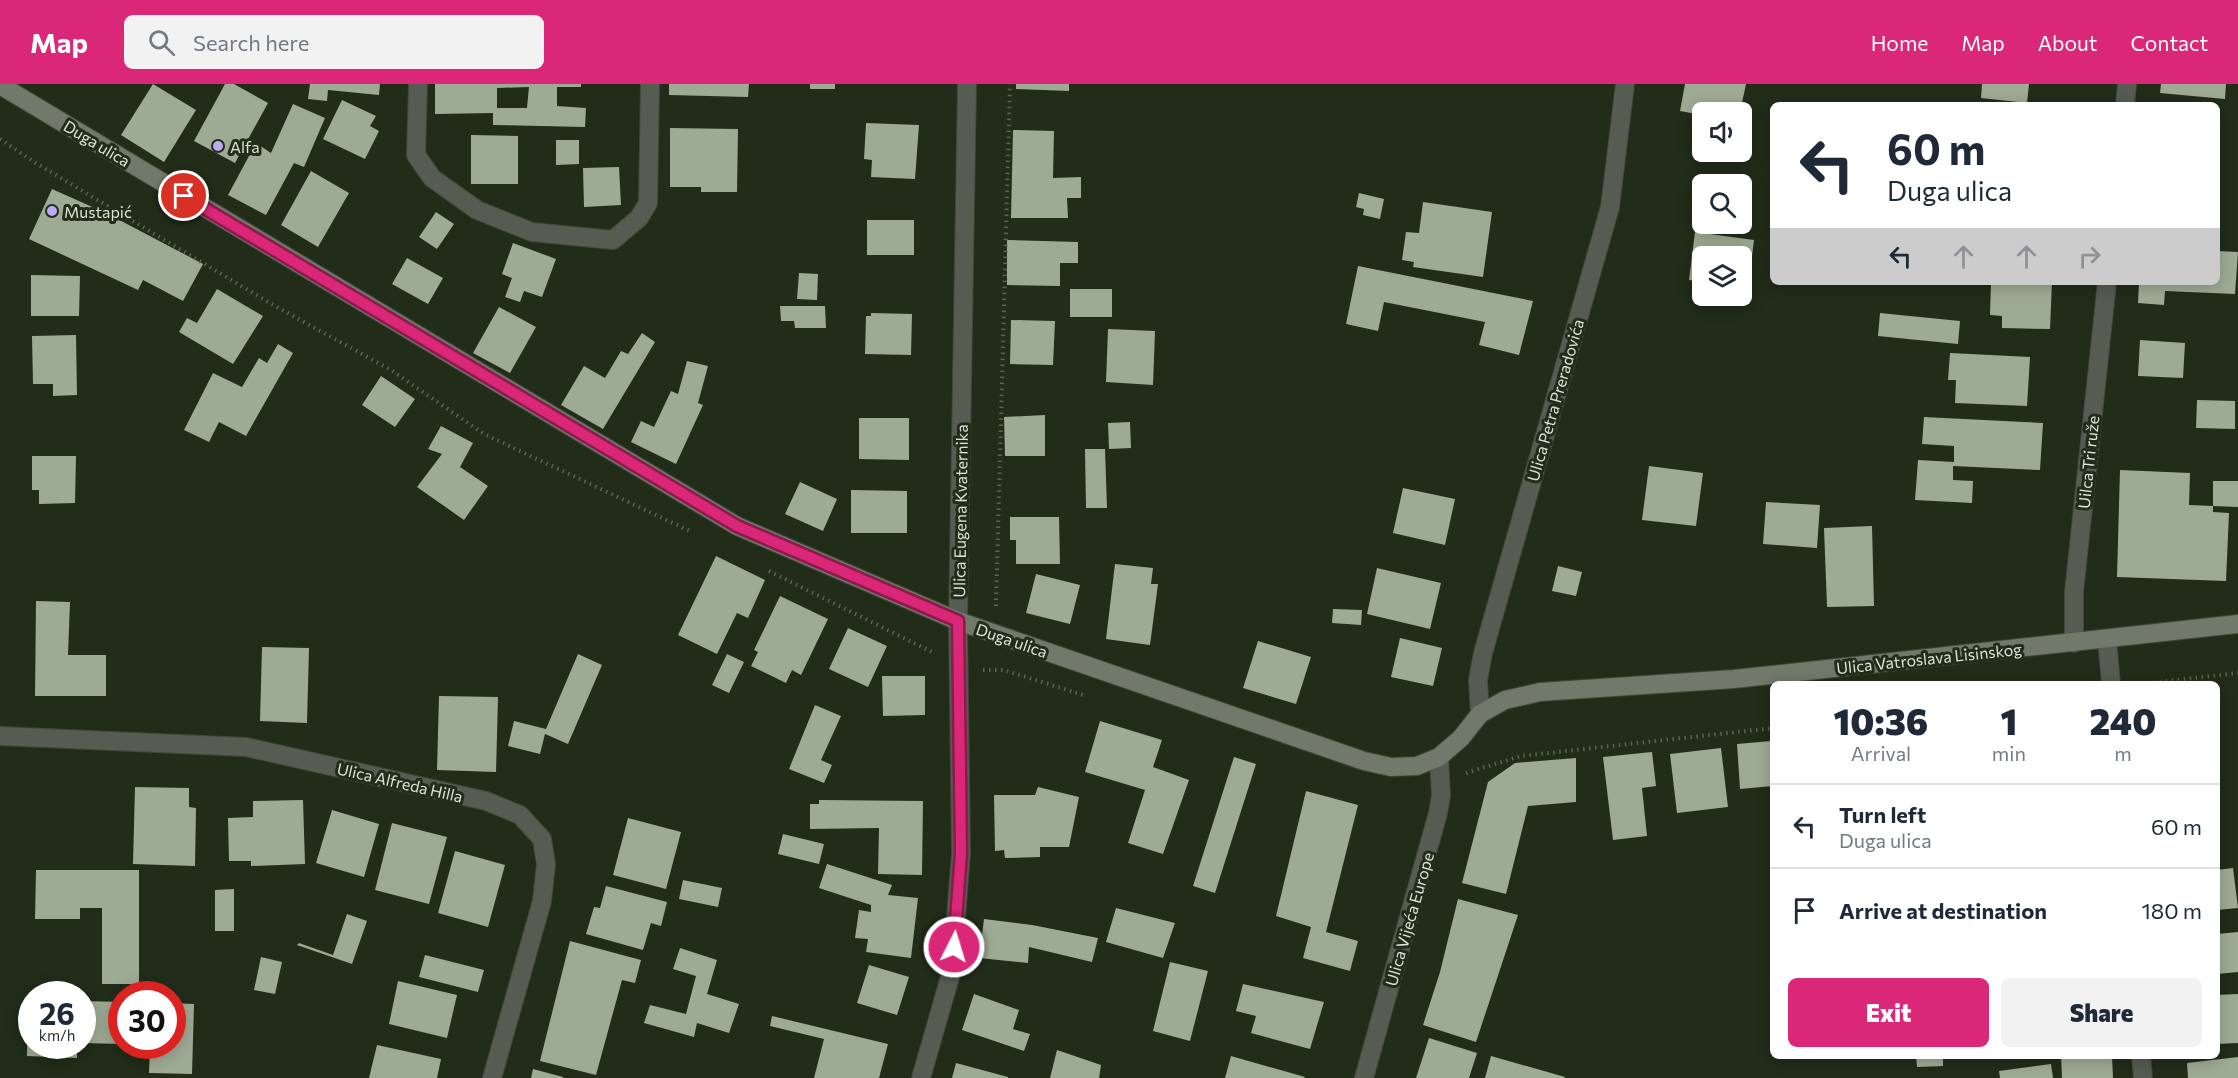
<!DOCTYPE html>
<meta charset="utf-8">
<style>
:root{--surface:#fff;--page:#f2f2f3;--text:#1f2937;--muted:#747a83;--line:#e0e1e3;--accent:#db2777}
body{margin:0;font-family:Commissioner,sans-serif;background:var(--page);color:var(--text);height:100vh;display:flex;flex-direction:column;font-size:22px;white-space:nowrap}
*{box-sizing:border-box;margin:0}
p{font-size:20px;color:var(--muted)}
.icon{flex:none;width:33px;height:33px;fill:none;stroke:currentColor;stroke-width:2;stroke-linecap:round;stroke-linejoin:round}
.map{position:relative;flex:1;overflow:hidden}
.panel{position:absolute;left:1770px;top:597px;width:450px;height:378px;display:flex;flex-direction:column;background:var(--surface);border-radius:9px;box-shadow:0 3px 15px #0003}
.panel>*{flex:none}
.banner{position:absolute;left:1770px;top:18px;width:450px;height:183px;border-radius:9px;box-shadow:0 3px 15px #0003;background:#fff;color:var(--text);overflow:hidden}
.tools{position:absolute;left:1692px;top:18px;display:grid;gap:12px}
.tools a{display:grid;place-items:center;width:60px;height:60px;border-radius:9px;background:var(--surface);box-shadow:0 3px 15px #0003;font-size:30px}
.speed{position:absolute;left:18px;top:897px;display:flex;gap:12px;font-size:30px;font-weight:700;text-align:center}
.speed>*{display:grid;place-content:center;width:78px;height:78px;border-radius:50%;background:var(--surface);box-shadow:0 3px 15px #0003;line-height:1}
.speed small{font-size:15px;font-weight:400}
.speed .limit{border:9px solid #d22;background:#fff;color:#111}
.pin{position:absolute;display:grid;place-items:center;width:51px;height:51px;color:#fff;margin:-26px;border:3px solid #fff;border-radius:50%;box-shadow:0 2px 6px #0007}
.me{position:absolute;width:66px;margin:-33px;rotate:5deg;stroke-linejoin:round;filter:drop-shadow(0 0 4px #0008)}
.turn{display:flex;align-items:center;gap:21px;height:126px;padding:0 18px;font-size:27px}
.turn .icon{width:78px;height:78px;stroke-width:2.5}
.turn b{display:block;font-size:42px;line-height:51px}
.lanes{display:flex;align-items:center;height:57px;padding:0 18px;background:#0003;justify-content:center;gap:30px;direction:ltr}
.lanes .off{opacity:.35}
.eta{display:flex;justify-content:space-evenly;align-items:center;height:102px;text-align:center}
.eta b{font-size:36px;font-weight:800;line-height:42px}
.action{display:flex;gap:12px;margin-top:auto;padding:12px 18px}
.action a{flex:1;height:69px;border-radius:9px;background:var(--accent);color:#fff;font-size:24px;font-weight:800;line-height:69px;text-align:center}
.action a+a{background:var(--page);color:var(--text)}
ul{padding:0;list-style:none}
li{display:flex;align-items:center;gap:18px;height:84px;padding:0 18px;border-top:2px solid var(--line)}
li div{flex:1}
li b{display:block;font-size:22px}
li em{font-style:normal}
header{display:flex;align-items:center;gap:36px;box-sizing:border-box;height:84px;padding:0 30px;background:var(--accent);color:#fff}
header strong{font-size:28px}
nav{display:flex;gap:33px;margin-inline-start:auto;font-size:21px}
.search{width:420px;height:54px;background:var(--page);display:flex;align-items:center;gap:15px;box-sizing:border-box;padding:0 21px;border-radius:9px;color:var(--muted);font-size:22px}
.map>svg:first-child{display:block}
</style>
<header>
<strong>Map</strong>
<div class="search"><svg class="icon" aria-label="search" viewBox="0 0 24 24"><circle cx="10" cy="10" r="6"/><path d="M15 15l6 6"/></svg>Search here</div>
<nav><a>Home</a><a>Map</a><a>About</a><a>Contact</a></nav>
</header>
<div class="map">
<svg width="2238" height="994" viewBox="0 0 2238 994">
<rect width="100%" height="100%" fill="#212c19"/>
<path fill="#9eab94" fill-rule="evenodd" d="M153,0L196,26L164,78L121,51Z
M225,0H234L268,19L235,79L194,57Z
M310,0H380L379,11L328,6L327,17L308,15Z
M435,0H581V3H557V22L586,24L585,43L493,41V29L435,30ZM529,3L527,24H497V4Z
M669,0H749L748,13L669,11Z
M810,0H835V5H810Z
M1016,0H1069V7L1016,5Z
M1685,0H1746L1740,28H1702V31L1680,27Z
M1982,0H2029L2027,19L1981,14Z
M2161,0H2226L2225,15L2160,9Z
M342,16L376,32L370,42L379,47L365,75L323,55Z
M293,20L325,34L304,83L294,79L266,131L228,111L256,59L271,69Z
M866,39L919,41L915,95L871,93L872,76L864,75Z
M670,44L738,45L737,108H701V103H670Z
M1013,46L1054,47L1053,94L1081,93V114H1067L1068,134H1011Z
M471,51L518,52V100H471Z
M556,56H579V80L556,81Z
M619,83L621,121L584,123L583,84Z
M311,87L349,109L318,163L281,141Z
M52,105L108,130L203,180L183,217L143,196L138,206L29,155Z
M1359,109L1384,115L1380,135L1363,131L1364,125L1356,123Z
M1423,118L1492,128L1483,193L1413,183L1414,178L1402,176L1406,148L1419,149Z
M436,128L454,140L437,165L419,153Z
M867,136H914V171H867Z
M1695,148L1754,156L1748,204L1742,203V172H1702V198L1689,196Z
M1007,156L1078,158V179H1060V202L1007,201Z
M513,159L556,175L542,213L524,207L520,218L505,213L512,194L502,190Z
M2217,167L2238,168L2235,210L2165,207L2164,221L2138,219L2139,198H2217Z
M407,174L443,194L428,220L392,200Z
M1358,182L1533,217L1519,271L1479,261L1485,238L1384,218L1378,247L1346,240Z
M799,189L818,190L817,216L797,215Z
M31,191L80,192L79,232H31Z
M1991,198H2052L2050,245L2002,244V232L1990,231Z
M217,205L263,232L233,280L179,248L187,234L197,239Z
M1070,205H1112V233H1070Z
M780,222H825L826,244H795L794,237H781Z
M499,223L536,243L510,289L473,269Z
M871,229L912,230L911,271L865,270L866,232H871Z
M1880,229L1960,237L1958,260L1878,252Z
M1011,236L1055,237L1053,281L1010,280Z
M1108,245L1155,247L1153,301L1106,298Z
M642,249L655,258L603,345L561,321L584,282L605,294L621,267L628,270Z
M76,251L77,311L53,312V300H33L32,252Z
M2140,256L2185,259L2183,294L2138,292Z
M278,260L293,269L246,352L219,338L209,358L184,346L213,289L242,303L259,274L267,279Z
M1950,269L2030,273L2027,322L1955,319L1956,296H1948Z
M687,277L708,282L698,319L703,321L676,380L631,358L641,337L654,343L671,307L678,310Z
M381,292L415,315L395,343L362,321Z
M2197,316L2235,317V345L2196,344Z
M1045,331V372H1005L1004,333Z
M1924,333L2043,339L2040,386L1953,382V396L1973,397L1972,419L1915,416L1918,376L1954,378V362L1922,360Z
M859,334H909V376L859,375Z
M1130,338L1131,364L1109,365L1108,339Z
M441,342L473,359L460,383L488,402L464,436L417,403L442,370L428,365Z
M1085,365H1105L1107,424H1086Z
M32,372H76L75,419L39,420V406H32Z
M1649,382L1703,389L1696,442L1642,436Z
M2120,386L2190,389L2189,421L2213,422V397H2238V423L2213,422V428L2229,429L2226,497L2117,493Z
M800,398L837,415L823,447L785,430Z
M1403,404L1455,415L1445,461L1393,449Z
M851,406L907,407V449H851Z
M1766,418L1820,421L1817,464L1763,460Z
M1010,433H1059L1060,480H1016V456H1010Z
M1872,442L1874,522L1827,523L1824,444Z
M716,472L765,496L748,534L737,529L717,570L678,551Z
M1115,480L1153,484L1151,500H1158L1150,561L1106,555Z
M1558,482L1582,488L1576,512L1552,507Z
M1377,484L1441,499L1430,545L1367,530Z
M1036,490L1080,501L1070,540L1026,529Z
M780,512L828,535L801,591L792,586L786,599L751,582L758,568L754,566Z
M36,517L70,518L68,571H106V612H35Z
M1333,525L1362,526L1361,541L1332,539Z
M848,544L887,562L868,603L829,585Z
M1400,554L1442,564L1433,602L1391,593Z
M1258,557L1311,573L1296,620L1243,604Z
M262,563L309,564L307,639L260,637Z
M578,570L602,581L568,660L545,650L540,670L508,662L514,637L546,645Z
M727,570L744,578L729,609L712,601Z
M882,592H925V631L883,632Z
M439,612L498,613L496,688L437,686Z
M815,621L841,632L821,676L832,681L824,699L789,685Z
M1100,637L1162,656L1153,683L1189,696L1163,770L1128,759L1145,706L1085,688Z
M1771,657L1773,702L1740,705L1737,660Z
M1721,664L1728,723L1677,729L1670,670Z
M1652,668L1656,702L1642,704L1647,752L1613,756L1603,673Z
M1234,673L1256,680L1215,809L1193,802Z
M1576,674V718L1528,722L1506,810L1462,799L1488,698L1515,679Z
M135,703L189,704V723L196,724L195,782L133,780Z
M1038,703L1079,713L1069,763H1040V773L1005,774L1004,766L995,767L994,711H1035Z
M1306,707L1358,721L1326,848L1358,857L1350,887L1303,874L1311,843L1276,832Z
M303,716L305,780L251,782V777H229L228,734L253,733V717Z
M819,716L923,717L922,791L878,790L879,744L810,745V720H819Z
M332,726L379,740L364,793L316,779Z
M628,734L681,748L666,805L613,791Z
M392,739L447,753L429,820L375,806Z
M783,750L824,760L819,780L778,770Z
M455,767L505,781L488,843L438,829Z
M827,780L892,801L888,811L918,814L911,874L866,868L868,855L855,854L859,826L871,828V821L819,804Z
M2233,784L2238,824L2217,826V786Z
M36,786H139V900H102V824H80V835H35Z
M683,796L722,804L718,823L679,815Z
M606,802L667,818L661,842L651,839L643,866L586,850L594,823L600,824Z
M234,805V847H215V806Z
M1458,815L1518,831L1476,958L1423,941L1440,888Z
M1116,824L1175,839L1163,874L1106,858Z
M347,830L367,837L352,880L297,861L299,859L333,871Z
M984,835L1032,841L1098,854L1092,878L1029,863L1028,879L979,874Z
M2238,848V888L2217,890V850Z
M570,857L641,876L635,899L622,896L596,991L540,977Z
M680,864L717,876L707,910L739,920L729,949L697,939L694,953L644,939L650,921L686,930L696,892L673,885Z
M425,871L484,886L478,908L419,893Z
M261,873L282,878L275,910L254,906Z
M1170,878L1208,887L1190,957L1153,947Z
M869,881L909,893L897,931L857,919Z
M398,897L457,911L447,954L389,940Z
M1243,900L1324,918L1310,965L1251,949L1256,932L1236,927Z
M974,910L1019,926L1013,945L1030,950L1024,967L962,946Z
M2238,910V959L2217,960V911Z
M28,916H32V962H77V974L27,972Z
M82,917L122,918V960L82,959Z
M172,919L194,920L192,990L149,989L150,962H172Z
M772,932L888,960L879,994H814L824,955L770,942Z
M1429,954L1477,969L1469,994H1416Z
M377,961L441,975L437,994H369Z
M1057,966L1101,981L1099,994H1050Z
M1231,972L1305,993L1304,994H1225Z
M1491,972L1565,993V994H1485Z
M1916,972H1943V982L1917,983Z
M2061,972H2112L2113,994H2062Z
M2238,973V994H2188L2187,979Z
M956,979L1008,993V994H952Z
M2051,980L2053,994H2000L1999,987Z
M533,985L563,993V994H531Z"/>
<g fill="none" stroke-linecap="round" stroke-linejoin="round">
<g stroke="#3f4937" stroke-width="20">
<path id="street" d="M418,0L416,71L432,94L477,126L532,148L613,156L639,134L648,119L650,0
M2125,21L2127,0
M2107,555L2111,600
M2074,559V508L2107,198
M1480,630L1478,596L1483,569L1610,123L1625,0
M0,652L246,663L486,717L520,731L542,755L546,780L542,817L492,994
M2141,972L2143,994
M921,994L952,886L961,769L958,537L967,0
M1364,994L1438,729L1441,712L1439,673"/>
</g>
<g stroke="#3f4937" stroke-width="20">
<path id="secondary" d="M0,1L737,442L958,537L1364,677L1391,683L1417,682L1439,673L1461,654L1480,630L1505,616L1540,608L1734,595L2238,540"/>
</g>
<path stroke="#5a6453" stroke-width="4" stroke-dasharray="1.5 4.5" stroke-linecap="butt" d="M0,55L34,78L275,222L391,286L484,350L690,447
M769,487L934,569
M996,522L1010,0
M983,586H1004L1083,611
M2142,600L2238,589
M1466,689L1521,672L1773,644"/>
<use href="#street" stroke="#565c52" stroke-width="18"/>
<use href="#secondary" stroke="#70796a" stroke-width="18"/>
</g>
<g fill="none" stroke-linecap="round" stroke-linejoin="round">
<g stroke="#8e194d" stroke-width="15">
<path id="route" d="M184,112L737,442L958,537L961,769L954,863"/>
</g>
<use href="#route" stroke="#db2777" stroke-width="10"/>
</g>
<g fill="#bea9f4" stroke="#212c19" stroke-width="2">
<circle cx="218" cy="62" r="6"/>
<circle cx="52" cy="127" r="6"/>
</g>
<g text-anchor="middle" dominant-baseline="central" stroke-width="6" stroke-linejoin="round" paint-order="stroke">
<g font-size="16" fill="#dbe2d6" stroke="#212c19">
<text transform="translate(97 59) rotate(31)">Duga ulica</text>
<text transform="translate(1555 316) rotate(-74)">Ulica Petra Preradovića</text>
<text transform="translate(2088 378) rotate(-84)">Uilca Tri ruže</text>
<text transform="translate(960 427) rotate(-89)">Ulica Eugena Kvaternika</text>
<text transform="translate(1012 556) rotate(19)">Duga ulica</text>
<text transform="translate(1929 574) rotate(-6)">Ulica Vatroslava Lisinskog</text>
<text transform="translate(400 698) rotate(13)">Ulica Alfreda Hilla</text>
<text transform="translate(1409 835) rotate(-74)">Ulica Vijeća Europe</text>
</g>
<g font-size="16" fill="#dbe2d6" stroke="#212c19" text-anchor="start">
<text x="230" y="62">Alfa</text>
<text x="64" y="127">Mustapić</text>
</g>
</g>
</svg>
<div class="tools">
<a><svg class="icon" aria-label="sound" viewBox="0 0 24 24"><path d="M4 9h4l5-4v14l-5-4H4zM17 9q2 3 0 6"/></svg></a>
<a><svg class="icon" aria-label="search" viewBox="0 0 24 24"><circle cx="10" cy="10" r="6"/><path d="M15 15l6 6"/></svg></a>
<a><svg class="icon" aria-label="layers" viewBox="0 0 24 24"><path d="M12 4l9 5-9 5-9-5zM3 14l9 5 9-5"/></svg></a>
</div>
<div class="speed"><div>26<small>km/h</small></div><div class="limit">30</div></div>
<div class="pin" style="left:184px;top:112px;background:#d93025"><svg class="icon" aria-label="arrive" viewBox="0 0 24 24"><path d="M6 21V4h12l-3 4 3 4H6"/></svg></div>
<svg class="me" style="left:954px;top:863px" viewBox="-20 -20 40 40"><circle r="17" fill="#db2777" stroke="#fff" stroke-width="3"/><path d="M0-11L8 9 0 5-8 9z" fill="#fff"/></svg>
<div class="banner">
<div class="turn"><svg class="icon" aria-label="left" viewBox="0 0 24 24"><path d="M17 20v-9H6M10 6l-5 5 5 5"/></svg><div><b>60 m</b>Duga ulica</div></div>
<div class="lanes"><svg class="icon" aria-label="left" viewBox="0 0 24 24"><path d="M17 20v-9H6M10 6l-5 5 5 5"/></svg><svg class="icon off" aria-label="ahead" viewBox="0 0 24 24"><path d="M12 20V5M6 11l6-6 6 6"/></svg><svg class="icon off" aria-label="ahead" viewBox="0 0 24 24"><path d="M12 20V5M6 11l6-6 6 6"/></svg><svg class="icon off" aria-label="right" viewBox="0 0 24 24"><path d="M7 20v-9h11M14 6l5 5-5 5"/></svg></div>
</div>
<section class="panel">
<div class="eta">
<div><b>10:36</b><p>Arrival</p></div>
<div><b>1</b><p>min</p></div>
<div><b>240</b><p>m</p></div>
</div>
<ul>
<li><svg class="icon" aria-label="left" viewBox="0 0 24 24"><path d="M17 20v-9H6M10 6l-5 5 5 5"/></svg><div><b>Turn left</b><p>Duga ulica</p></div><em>60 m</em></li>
<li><svg class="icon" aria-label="arrive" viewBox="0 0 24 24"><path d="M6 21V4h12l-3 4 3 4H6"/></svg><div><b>Arrive at destination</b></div><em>180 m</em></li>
</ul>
<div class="action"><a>Exit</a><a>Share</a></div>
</section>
</div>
